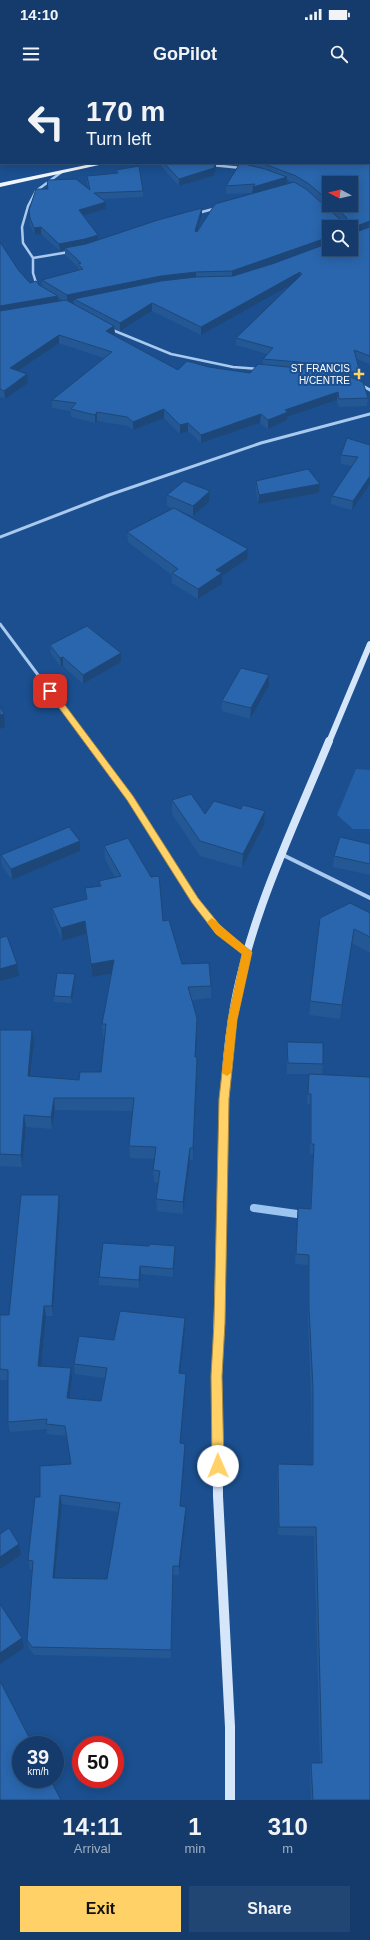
<!DOCTYPE html>
<style>
:root{--surface:#143b6b;--page:#214673;--text:#f1f3f6;--muted:#9dadc1;--line:#33557e;--accent:#ffd166}
body{margin:0;font-family:Arial,sans-serif;background:var(--page);color:var(--text);height:100vh;display:flex;flex-direction:column;font-size:15px;white-space:nowrap}
*{box-sizing:border-box;margin:0}
p{font-size:13px;color:var(--muted)}
.icon{flex:none;width:22px;height:22px;fill:none;stroke:currentColor;stroke-width:2;stroke-linecap:round;stroke-linejoin:round}
.map{position:relative;height:1720px;overflow:hidden}
.panel{display:flex;flex-direction:column;background:var(--surface);flex:1}
.panel>*{flex:none}
.banner{position:absolute;left:0px;top:0px;width:370px;height:84px;box-shadow:0 2px 10px #0003,0 0 0 1px var(--line);background:#143b6b;color:var(--text);overflow:hidden}
.needle{width:26px;rotate:277deg}
.buttons{position:absolute;left:322px;top:96px;display:grid;gap:8px}
.buttons a{display:grid;place-items:center;width:36px;height:36px;border-radius:0px;background:var(--surface);box-shadow:0 2px 10px #0003,0 0 0 1px var(--line);font-size:20px}
.speed{position:absolute;left:12px;top:1656px;display:flex;gap:8px;font-size:20px;font-weight:700;text-align:center}
.speed>*{display:grid;place-content:center;width:52px;height:52px;border-radius:50%;background:var(--surface);box-shadow:0 2px 10px #0003,0 0 0 1px var(--line);line-height:1}
.speed small{font-size:10px;font-weight:400}
.speed .limit{border:6px solid #d22;background:#fff;color:#111}
.pin{position:absolute;display:grid;place-items:center;width:34px;height:34px;color:#fff;margin:-17px;border-radius:8px;box-shadow:0 2px 6px #0006}
.me{position:absolute;width:44px;margin:-22px;rotate:359deg;stroke-linejoin:round;filter:drop-shadow(0 0 3px #0008)}
.turn{display:flex;align-items:center;gap:14px;height:84px;padding:0 20px;font-size:18px}
.turn .icon{width:52px;height:52px;stroke-width:2.5}
.turn b{display:block;font-size:28px;line-height:34px}
.eta{display:flex;justify-content:space-evenly;align-items:center;height:68px;text-align:center}
.eta b{font-size:24px;font-weight:600;line-height:28px}
.button{display:flex;gap:8px;margin-top:auto;padding:8px 20px}
.button a{flex:1;height:46px;border-radius:0px;background:var(--accent);color:#111;font-size:16px;font-weight:600;line-height:46px;text-align:center}
.button a+a{background:var(--page);color:var(--text)}
.status{display:flex;justify-content:space-between;align-items:center;height:28px;padding:0 20px;background:var(--surface);direction:ltr}
.status svg{height:11px;fill:currentColor}
header{display:flex;justify-content:space-between;align-items:center;height:52px;padding:0 20px;background:var(--surface);font-size:18px;font-weight:600}
.map>svg:first-child{display:block}
</style>
<div class="status"><b>14:10</b><svg viewBox="0 0 49 12"><path d="M0 12V9h3v3zM5 12V6h3v6zM10 12V3h3v9zM15 12V0h3v12zM26 1h20v11H26zM47 4h2v5h-2z"/></svg></div>
<header><svg class="icon" aria-label="menu" viewBox="0 0 24 24"><path d="M4 6h16M4 12h16M4 18h16"/></svg>GoPilot<svg class="icon" aria-label="search" viewBox="0 0 24 24"><circle cx="10" cy="10" r="6"/><path d="M15 15l6 6"/></svg></header>
<div class="map">
<svg width="370" height="1720" viewBox="0 0 370 1720">
<rect width="100%" height="100%" fill="#1b4f8f"/>
<path fill="#2461a8" d="M356,689L370,690V749H353L337,735Z"/>
<g fill="none" stroke-linecap="round" stroke-linejoin="round">
<path stroke="#9cc4f0" stroke-width="6" d="M253,1128L262,1129"/>
<path stroke="#9cc4f0" stroke-width="8" d="M254,1128L297,1134"/>
<path stroke="#a9c9ee" stroke-width="2.5" d="M348,1L351,0
M211,85L242,88
M198,133L217,128
M33,178L69,172
M37,206L33,193V178L23,163L22,147L28,126L36,111L63,91
M110,249L171,274L233,287L258,289"/>
<path stroke="#a9c9ee" stroke-width="3" d="M361,305L370,310
M0,457L109,415L261,363L370,334
M0,544L88,662"/>
<path stroke="#a9c9ee" stroke-width="4" d="M87,661L130,718L195,821L220,851L247,873
M283,775L370,818"/>
<path stroke="#d6e6fa" stroke-width="6" d="M329,662L370,564"/>
<path stroke="#d6e6fa" stroke-width="8" d="M222,1129C223,1066 222,1002 232,939C247,842 292,751 329,661"/>
<path stroke="#d6e6fa" stroke-width="10" d="M222,1128L217,1296L218,1416L230,1647V1720"/>
<path fill="#f0f6ff" fill-rule="evenodd" d="M96,83H108L0,107V103Z"/>
</g>
<path fill="#245895" fill-rule="evenodd" d="M207,0H296V1H216Z
M369,9H370L369,13H370V284L357,279L361,296V301L368,318L367,326L339,327L337,320L287,337V340L268,349L260,343L201,363L188,351L180,354L164,338L133,350L128,346L97,341L95,343L71,337V331L52,328V320L104,278L59,263L19,291L28,303L5,319L0,317V162L19,191L30,203L39,205L42,207V200L78,191V187L65,175V170L60,171L41,154L35,155L30,145L29,130L89,109L87,103V96L116,94V90L143,111V117L102,119L106,122V129L83,136L98,160L202,128V135L197,151V152L252,113L226,114V106L243,84V83H369ZM287,100L292,102L287,104ZM329,103L351,125H329ZM329,147L351,169H329ZM292,204L236,258V265L267,274L263,279V284L250,293L209,287L178,290L113,255L115,254L114,248L120,251L152,231L201,255ZM58,218L61,219L64,221H59ZM74,221V225L70,222Z
M160,83H216V88L214,96L179,106L161,86Z
M370,365V404L352,430L331,424L332,416L352,386L341,384V375Z
M256,401L320,404L319,413L258,424L256,410Z
M210,411L209,422L193,436L176,429L247,479L222,496V504L198,519L172,503V495L128,462L127,452L174,429L167,426V415Z
M50,565L121,582L83,604L63,586L61,587L51,574Z
M269,595V606L250,639L222,631V621Z
M172,720L205,734L241,729L265,731L264,745L242,788L200,776L172,734Z
M80,761V771L12,800L2,786L1,775Z
M370,764V795L333,787L334,776Z
M104,766L163,841L182,884L211,906V918L192,920L197,938L195,977H197V989L193,1080H190L183,1134L157,1131L156,1119L159,1103L154,1102L153,1090L155,1079L130,1078L129,1066L133,1031L55,1030L52,1049L26,1047L22,1087L0,1086V950L34,963L31,997L79,1000L101,992L105,957H103L102,944L111,893L92,897L86,854L62,861L54,841L52,828L86,819L85,808L99,806V801L115,798L105,779Z
M370,833V873L352,863L340,939L309,935L320,838Z
M75,894V899L72,923L54,922V916Z
M287,962L323,984L322,994L370,1720H311L310,1689L311,1683H320L314,1456L278,1455L277,1393L278,1384L312,1385L311,1317L308,1239V1185L295,1184L298,1128L310,1129L313,1074H310V1024H307L308,1004L309,994H287Z
M59,1115L60,1127L53,1236H46L41,1286L72,1299L69,1318L101,1321L105,1298L75,1294L74,1284L114,1260L185,1249L180,1293L186,1304L181,1363L185,1374L181,1427H186V1437L179,1495H173L171,1578L34,1575L29,1568L27,1560L32,1490L30,1489L28,1480L40,1417L71,1384L67,1356L47,1354V1349L10,1352L8,1342V1300H0V1235H9ZM62,1424L119,1432L107,1499L55,1498Z
M149,1166H175V1174L173,1197L141,1194L139,1208L99,1205V1197Z"/>
<path fill="#1d4779" d="M216,83V88L214,96L179,106V99Z
M287,97V106L252,115L253,107Z
M106,122V129L79,137V130Z
M202,128V135L195,158V151Z
M370,141L369,148L351,155V148Z
M41,147V154L35,155L34,148Z
M98,155V162L65,168V170L60,171L59,164Z
M329,157V165L232,198V191Z
M196,192V199L74,219V221L67,223V215L161,196Z
M300,192V200L201,255V247Z
M58,216L59,224L0,234V226Z
M152,223V231L120,251V243Z
M114,246L115,254L106,259V251Z
M59,255V263L11,296L10,288Z
M27,294L28,303L5,319L4,311Z
M338,312L337,320L287,337V340L268,349V340L285,330Z
M164,329V338L133,350V342Z
M97,332V341L95,343V335Z
M261,334L260,343L201,363V355Z
M188,343V351L180,354V345Z
M370,396V404L352,430L353,421Z
M320,404L319,413L258,424L259,415Z
M210,411L209,422L193,436V426Z
M248,469L247,479L222,496V504L198,519V509L216,490Z
M121,573V582L83,604V595Z
M63,577V586L61,587L60,578Z
M269,595V606L250,639L251,628Z
M4,634L5,647L0,649V635Z
M265,731L264,745L242,788L243,774Z
M80,761V771L12,800L11,789Z
M85,841L86,854L62,861L61,848Z
M354,849L352,863L340,939L342,925Z
M114,880V893L92,897L91,884Z
M17,884L19,896L0,901V889Z
M75,894V899L72,923L71,917Z
M197,938V951L195,989V977Z
M32,950L34,963L29,1009L28,996Z
M197,977V989L193,1080V1068Z
M54,1018L55,1030L52,1049L51,1037Z
M24,1035L26,1047L22,1087L21,1075Z
M190,1068V1080L183,1134V1122Z
M59,1115L60,1127L53,1236L52,1226Z
M175,1166V1174L173,1197V1189Z
M140,1186L141,1194L139,1208V1200Z
M44,1226L46,1236L40,1297L38,1286Z
M185,1238V1249L179,1304V1293Z
M71,1288L72,1299L68,1328L67,1318Z
M186,1294V1304L180,1373V1363Z
M185,1364V1374L180,1436V1426Z
M60,1415L62,1424L54,1507L53,1498Z
M186,1427V1437L179,1495V1486Z
M19,1464L21,1475L0,1489V1477Z
M173,1486V1495L171,1578V1570Z
M22,1558L24,1568L0,1584V1573Z"/>
<path fill="#2a66ad" stroke="#1d4779" fill-rule="evenodd" d="M184,0H202V1H184Z
M250,0H296V1H258Z
M369,10L370,13V141L351,148V147H329V157L232,191L196,192L161,196L67,215L42,200L83,189L78,184L81,183L65,168L86,164L158,140L202,128L195,151L197,152L215,124L294,102L306,109L343,142H346L347,138L333,125H351V103H329V121L309,104L296,96L267,85L259,83H369Z
M164,83H216L214,88L179,99Z
M240,83L265,89L287,97L253,107L255,104L226,106Z
M139,86L143,111L94,113L106,122L79,130L98,155L85,159L59,164L41,147L34,148L30,138L29,130L36,109H48L47,100L76,99L90,110L87,96L118,93L116,90Z
M370,147V276L354,270L361,296L338,287L299,282L263,279L273,268L236,258L302,194L300,192L201,247L152,223L120,243L74,219L161,201L196,197L233,196L272,184L329,163V169H351V153H353Z
M0,162L19,191L30,203L36,201L39,205L58,216L0,226Z
M66,220L114,246L106,251L178,290L187,281L209,287L250,293L258,284L337,292L363,302L368,318L339,319L338,312L285,330L288,332L268,340L261,334L201,355L188,343L180,345L164,329L133,342L127,337L97,332L95,335L71,329L76,323L52,320L112,272L59,255L10,288L27,294L4,311L0,309V231Z
M347,358L370,365V396L353,421L332,416L358,377L341,375Z
M308,389L320,404L259,415L256,401Z
M184,401L210,411L193,426L167,415Z
M174,428L248,469L216,490L222,493L198,509L172,493L178,489L127,452Z
M87,546L121,573L83,595L63,577L60,578L50,565Z
M241,588L269,595L251,628L222,621Z
M0,626L4,634L0,635Z
M191,714L205,734L214,721L241,729L243,725L265,731L243,774L200,761L172,720Z
M69,747L80,761L11,789L1,775Z
M340,757L370,764V784L334,776Z
M128,758L151,797L159,796L163,841L169,840L182,884L209,883L211,906L188,907L197,938L195,977H197L193,1068H190L183,1122L156,1119L160,1091L153,1090L156,1067L129,1066L134,1018H54L51,1037L24,1035L21,1075L0,1074V950H32L28,996L79,1000L80,992H101L106,944H102L114,880L91,884L85,841L61,848L52,828L87,819L85,808L101,806L99,801L121,796L104,766Z
M350,823L370,833V857L354,849L342,925L310,921L320,838Z
M7,856L17,884L0,889V858Z
M57,893L75,894L71,917L54,916Z
M287,962L323,963V984L288,983Z
M309,994L370,997V1720H313L311,1683H322L316,1447H279L278,1384L313,1385V1308L309,1229V1175L296,1174L298,1128L311,1129L314,1064H311V1014H308Z
M21,1115H59L52,1226H44L38,1286L71,1288L67,1318L101,1321L107,1288L74,1284L79,1256L114,1260L120,1231L185,1238L179,1293L186,1294L180,1363L185,1364L180,1426L186,1427L179,1486H173L171,1570L32,1567L27,1560L33,1481L28,1480L35,1417H40V1386L71,1384L65,1346L46,1344L47,1339L8,1342V1290L0,1289V1235H9ZM60,1415L120,1423L107,1499L53,1498Z
M103,1163L149,1166L150,1164L175,1166L173,1189L140,1186L139,1200L99,1197Z
M9,1448L19,1464L0,1477V1454Z
M0,1524L22,1558L0,1573Z
M0,1601L33,1665H21V1699H50L61,1720H0Z"/>
<path fill="#ffd166" stroke="#a68842" d="M50,608L53,609L133,716L198,818L223,849L252,872L237,940L229,1019L225,1243L222,1296L224,1386L222,1390L218,1391L214,1390L212,1386L211,1296L214,1243L219,1019L228,940L242,874L216,854L192,823L127,720L48,613L46,611Z"/>
<path fill="#f59e0b" d="M212,838L252,872L237,940L231,993L227,996L222,993L228,940L242,874L216,854L207,842Z"/>
<path fill="#ffd166" stroke="#1b4f8f" stroke-width="1.5" d="M357 288h4v4h4v4h-4v4h-4v-4h-4v-4h4z"/>
<g text-anchor="middle" dominant-baseline="central" stroke-width="4" stroke-linejoin="round" paint-order="stroke">
<g font-size="10" fill="#fff" stroke="#1b4f8f" text-anchor="end">
<text x="350" y="288">ST FRANCIS<tspan x="350" dy="12">H/CENTRE</tspan></text>
</g>
</g>
</svg>
<div class="buttons">
<a><svg class="needle" viewBox="-14 -14 28 28"><path d="M0-13l5 13h-10z" fill="#e53935"/><path d="M0 13l5-13h-10z" fill="#9dadc1"/></svg></a>
<a><svg class="icon" aria-label="search" viewBox="0 0 24 24"><circle cx="10" cy="10" r="6"/><path d="M15 15l6 6"/></svg></a>
</div>
<div class="speed"><div>39<small>km/h</small></div><div class="limit">50</div></div>
<div class="pin" style="left:50px;top:611px;background:#d93025"><svg class="icon" aria-label="arrive" viewBox="0 0 24 24"><path d="M6 21V4h12l-3 4 3 4H6"/></svg></div>
<svg class="me" style="left:218px;top:1386px" viewBox="-20 -20 40 40"><circle r="19" fill="#fff"/><path d="M0-13L10 11 0 6-10 11z" fill="#ffd166"/></svg>
<div class="banner">
<div class="turn"><svg class="icon" aria-label="left" viewBox="0 0 24 24"><path d="M17 20v-9H6M10 6l-5 5 5 5"/></svg><div><b>170 m</b>Turn left</div></div>
</div>
</div>
<section class="panel">
<div class="eta">
<div><b>14:11</b><p>Arrival</p></div>
<div><b>1</b><p>min</p></div>
<div><b>310</b><p>m</p></div>
</div>
<div class="button"><a>Exit</a><a>Share</a></div>
</section>
